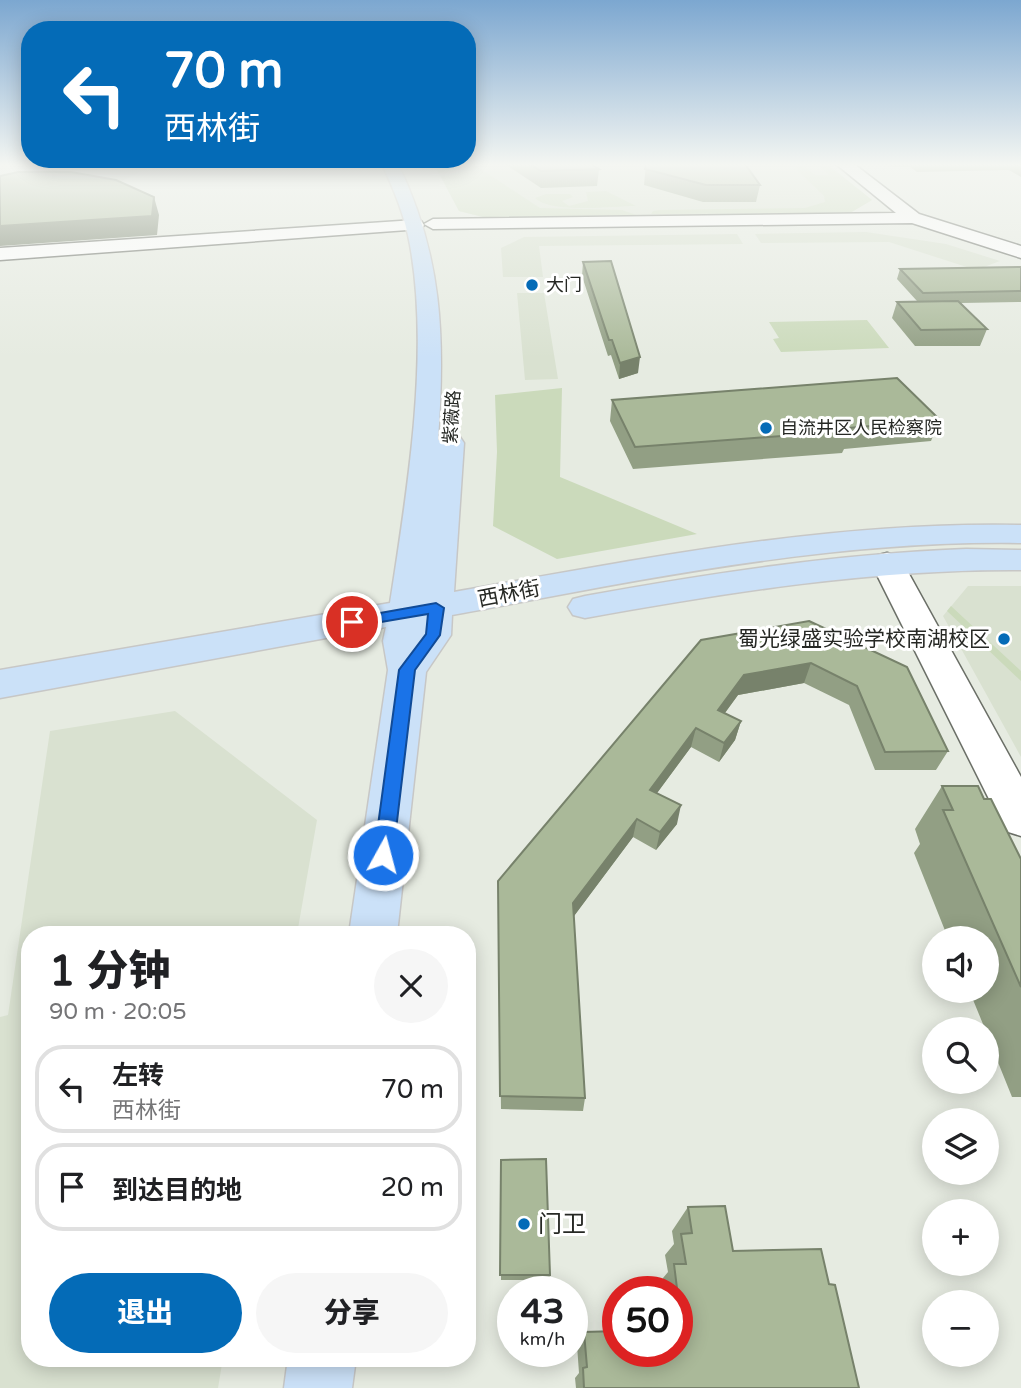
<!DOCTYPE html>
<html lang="zh">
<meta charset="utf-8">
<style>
:root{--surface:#fff;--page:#f6f6f6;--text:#202124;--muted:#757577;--line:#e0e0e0;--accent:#046bb7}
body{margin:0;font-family:"Varela Round","Noto Sans SC",sans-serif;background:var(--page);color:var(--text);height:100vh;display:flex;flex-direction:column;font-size:26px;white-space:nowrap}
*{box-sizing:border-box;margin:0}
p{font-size:23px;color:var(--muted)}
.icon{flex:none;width:38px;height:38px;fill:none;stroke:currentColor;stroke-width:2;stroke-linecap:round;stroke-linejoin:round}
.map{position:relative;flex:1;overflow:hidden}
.side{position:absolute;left:21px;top:926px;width:455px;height:441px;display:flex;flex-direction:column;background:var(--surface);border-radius:28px;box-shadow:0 4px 18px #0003}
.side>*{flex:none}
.hud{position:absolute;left:21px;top:21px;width:455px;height:147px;border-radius:28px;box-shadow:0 4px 18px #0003;background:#046bb7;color:#fff;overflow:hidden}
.controls{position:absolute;left:922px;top:926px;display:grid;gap:14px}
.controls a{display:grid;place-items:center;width:77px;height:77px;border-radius:50%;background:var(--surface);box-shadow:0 4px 18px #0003;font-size:35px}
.speed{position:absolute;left:497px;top:1276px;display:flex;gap:14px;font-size:35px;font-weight:700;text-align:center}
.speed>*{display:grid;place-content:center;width:91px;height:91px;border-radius:50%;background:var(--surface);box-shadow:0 4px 18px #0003;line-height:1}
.speed small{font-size:18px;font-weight:400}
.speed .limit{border:10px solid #d22;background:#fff;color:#111}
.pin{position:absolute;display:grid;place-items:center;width:60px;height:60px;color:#fff;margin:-30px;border:4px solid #fff;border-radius:50%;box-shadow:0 2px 7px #0007}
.me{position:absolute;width:77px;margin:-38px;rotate:7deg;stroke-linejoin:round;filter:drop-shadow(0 0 5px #0008)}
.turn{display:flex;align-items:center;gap:24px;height:147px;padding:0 28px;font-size:32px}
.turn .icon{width:91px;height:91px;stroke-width:2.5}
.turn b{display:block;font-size:49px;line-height:60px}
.round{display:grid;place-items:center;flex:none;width:74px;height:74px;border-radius:37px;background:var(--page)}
.summary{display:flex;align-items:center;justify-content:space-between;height:119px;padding:0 28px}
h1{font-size:42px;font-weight:800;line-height:52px}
.cta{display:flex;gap:14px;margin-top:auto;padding:14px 28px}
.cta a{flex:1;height:80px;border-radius:42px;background:var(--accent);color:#fff;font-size:28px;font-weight:800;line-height:80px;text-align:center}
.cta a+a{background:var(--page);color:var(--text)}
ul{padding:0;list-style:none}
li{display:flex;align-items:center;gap:21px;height:88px;margin:0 14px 10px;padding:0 14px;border:4px solid var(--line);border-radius:28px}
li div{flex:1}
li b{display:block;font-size:26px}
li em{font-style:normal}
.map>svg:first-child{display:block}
</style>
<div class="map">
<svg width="1021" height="1388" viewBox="0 0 1021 1388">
<rect width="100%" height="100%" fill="#e6ebe1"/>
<path fill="#d9e1d0" d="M48,164H103V166L150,167L98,193L25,190Z
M434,164H827L872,200L850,213L483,217L459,211Z
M866,232L946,244L1000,261L976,270L889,242L761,243L755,234Z
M737,234L743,244L539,246L543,277H503L501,248L524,237Z
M517,293H544L558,379L525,380Z
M968,586H1021V757L943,616Z
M175,711L317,820L297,934H30V1358H223L218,1388H0V1017L8,1015L50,731Z"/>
<path fill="#cbdabb" d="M434,164H473L540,208L622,210L636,215L483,217L459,211Z
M791,164H802L815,175H829L817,164H827L872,200L850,213L651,214L653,211L660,210L805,208L825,202L824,196Z
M606,191L636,206C612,206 552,214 535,198L546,194H570L573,197L562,201L569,206L588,201L586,192Z
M867,320L889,348L781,352L773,339L779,338L769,322Z
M562,388L560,477L697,534L557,559L493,526L497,452L495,395Z
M951,606L1021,671V681L947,611Z"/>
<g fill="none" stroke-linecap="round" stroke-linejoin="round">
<g stroke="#6b6f67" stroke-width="3">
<path id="minor" d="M836,164H854L919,214L1021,246V258L912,223L433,229L424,224L433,219L896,213Z
M415,220L421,221L424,225L421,229L0,260V248Z
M887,553L899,556L903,563L1021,777V836L1005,831L871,563L875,556Z"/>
</g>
<g stroke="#c7c7c6" stroke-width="3">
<path id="major" d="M382,164H398C443,257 445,339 438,440L450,435L460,437L464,443L454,592C642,559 829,521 1021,525V543C828,540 641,580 452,615L451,635L426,672L397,934H349L388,670L383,641L386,627L0,698V670L390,603C407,493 430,354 410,245C405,216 394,190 382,164Z
M966,549L1021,550V570C873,569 730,592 585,618L573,615L568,607L573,599L585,596C712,573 837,554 966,549Z
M288,1358H356L352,1388H284Z"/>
</g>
<use href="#minor" fill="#fff" fill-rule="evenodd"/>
<use href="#major" fill="#cbe1f8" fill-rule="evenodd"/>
</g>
<path fill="#929f84" d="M505,164H591L599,169L597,186L541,188Z
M646,164L760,185L756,202H703L644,185Z
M887,164H1021V177L1009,170L917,172L910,167H892Z
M583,262L638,373L619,379L611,355L608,356L582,276Z
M1021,267V302L961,303L987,329L980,346H915L892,318L897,302L917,301L897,279L900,269Z
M612,400L940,420L931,441L844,449L842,453L633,469L610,421Z
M809,621L948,751L936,770H875L849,705L804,683L738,695L725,713L741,721L735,740L719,762L691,747L657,793L677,824L656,850L633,837L574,916L585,1098L583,1111L501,1109L498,881Z
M942,786L984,799L1021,859V1097H1012L987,1035V1029H985L969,990H987V938H948L914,853L920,844L915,829Z
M501,1160L550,1275L549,1280H501Z
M688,1207L733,1251L829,1284L859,1388H576L575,1378L579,1373L577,1345L584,1332L677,1351V1292H659L658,1284L668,1272L665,1255L674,1244L672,1231Z"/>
<path fill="#77826b" d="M154,197L159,215L157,235L0,246V226Z
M640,357L638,373L619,379L620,363Z
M811,663L804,683L738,695L713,729L718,710L744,675Z
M741,721L735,740L719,762L724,743Z
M696,728L691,747L646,808L650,790Z
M681,805L677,824L656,850L660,832Z
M637,819L633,837L571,920L573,903Z"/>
<path fill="#aab999" stroke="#77826b" stroke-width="2" d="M530,164H591L599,169L541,171Z
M646,164H745L760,185H706L645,169Z
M18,172H71L116,180L154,197L152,216L0,226V176Z
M611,261L640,357L620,363L612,340H609L583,262Z
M1021,267V291L923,293L900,269Z
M958,301L987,329L921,330L897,302Z
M897,378L940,420L847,428L849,431L635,447L612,400Z
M809,621L907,667L948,751L885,752L857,686L811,663L744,675L718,710L741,721L724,743L696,728L650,790L681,805L660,832L637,819L573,903L585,1098L500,1096L498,881L701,640Z
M942,786H978L984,799H991L1021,859V987L943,810H953Z
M546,1159L550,1275H500L501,1160Z
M725,1206L733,1251L821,1249L829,1284L835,1285L859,1388H584L583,1368L587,1367L584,1332L618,1331V1351H677V1330L682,1329L674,1264H686L681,1234L692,1233L688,1207Z"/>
<linearGradient id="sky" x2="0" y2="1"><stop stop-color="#7ca7d0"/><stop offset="0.46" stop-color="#f4f6f2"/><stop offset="1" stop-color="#f4f6f2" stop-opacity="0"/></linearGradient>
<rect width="1021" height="358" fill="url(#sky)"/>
<path fill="#1a73e8" stroke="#114b97" stroke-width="2" d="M436,603L444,608L440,635L415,670L393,855L390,861L383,863L377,861L374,855L399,670L426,634L428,614L352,627L345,622L352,618Z"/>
<g fill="#046bb7" stroke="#fff" stroke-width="2.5">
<circle cx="532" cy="285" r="7"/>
<circle cx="766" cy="428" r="7"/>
<circle cx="1004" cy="639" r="7"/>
<circle cx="524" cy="1224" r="7"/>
</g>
<g text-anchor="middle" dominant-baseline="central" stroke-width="6" stroke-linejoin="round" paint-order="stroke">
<g font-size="18" fill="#262824" stroke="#fff" text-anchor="start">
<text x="546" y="285">大门</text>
<text x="780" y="428">自流井区人民检察院</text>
</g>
<g font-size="18" fill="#262824" stroke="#fff">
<text transform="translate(452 417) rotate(-86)">紫薇路</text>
</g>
<g font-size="21" fill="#262824" stroke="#fff">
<text transform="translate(509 594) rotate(-11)">西林街</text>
</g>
<g font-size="21" fill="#262824" stroke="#fff" text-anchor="end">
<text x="990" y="639">蜀光绿盛实验学校南湖校区</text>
</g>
<g font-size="24" fill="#262824" stroke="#fff" text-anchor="start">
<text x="538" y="1224">门卫</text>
</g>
</g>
</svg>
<div class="controls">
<a><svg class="icon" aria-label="sound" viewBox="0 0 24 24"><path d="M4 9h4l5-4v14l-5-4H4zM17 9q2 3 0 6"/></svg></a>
<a><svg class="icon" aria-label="search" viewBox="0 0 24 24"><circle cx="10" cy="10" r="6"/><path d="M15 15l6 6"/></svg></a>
<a><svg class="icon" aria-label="layers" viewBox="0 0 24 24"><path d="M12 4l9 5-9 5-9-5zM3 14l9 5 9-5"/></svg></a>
<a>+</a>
<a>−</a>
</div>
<div class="speed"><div>43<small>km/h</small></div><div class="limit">50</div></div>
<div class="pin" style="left:352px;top:622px;background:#d93025"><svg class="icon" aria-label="arrive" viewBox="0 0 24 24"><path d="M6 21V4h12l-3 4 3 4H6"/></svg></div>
<svg class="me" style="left:383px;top:855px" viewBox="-20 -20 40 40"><circle r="17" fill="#1a73e8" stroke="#fff" stroke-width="3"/><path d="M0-11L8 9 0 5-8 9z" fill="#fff"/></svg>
<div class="hud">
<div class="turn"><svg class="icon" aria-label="left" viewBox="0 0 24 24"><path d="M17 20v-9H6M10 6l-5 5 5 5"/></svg><div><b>70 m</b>西林街</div></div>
</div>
<section class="side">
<div class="summary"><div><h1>1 分钟</h1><p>90 m · 20:05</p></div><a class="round"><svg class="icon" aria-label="close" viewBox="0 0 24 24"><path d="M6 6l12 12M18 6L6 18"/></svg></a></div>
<ul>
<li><svg class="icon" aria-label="left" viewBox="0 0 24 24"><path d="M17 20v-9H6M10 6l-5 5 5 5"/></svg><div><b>左转</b><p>西林街</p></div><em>70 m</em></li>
<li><svg class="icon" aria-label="arrive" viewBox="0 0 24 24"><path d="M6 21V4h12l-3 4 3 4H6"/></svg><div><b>到达目的地</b></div><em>20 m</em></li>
</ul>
<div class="cta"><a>退出</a><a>分享</a></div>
</section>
</div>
